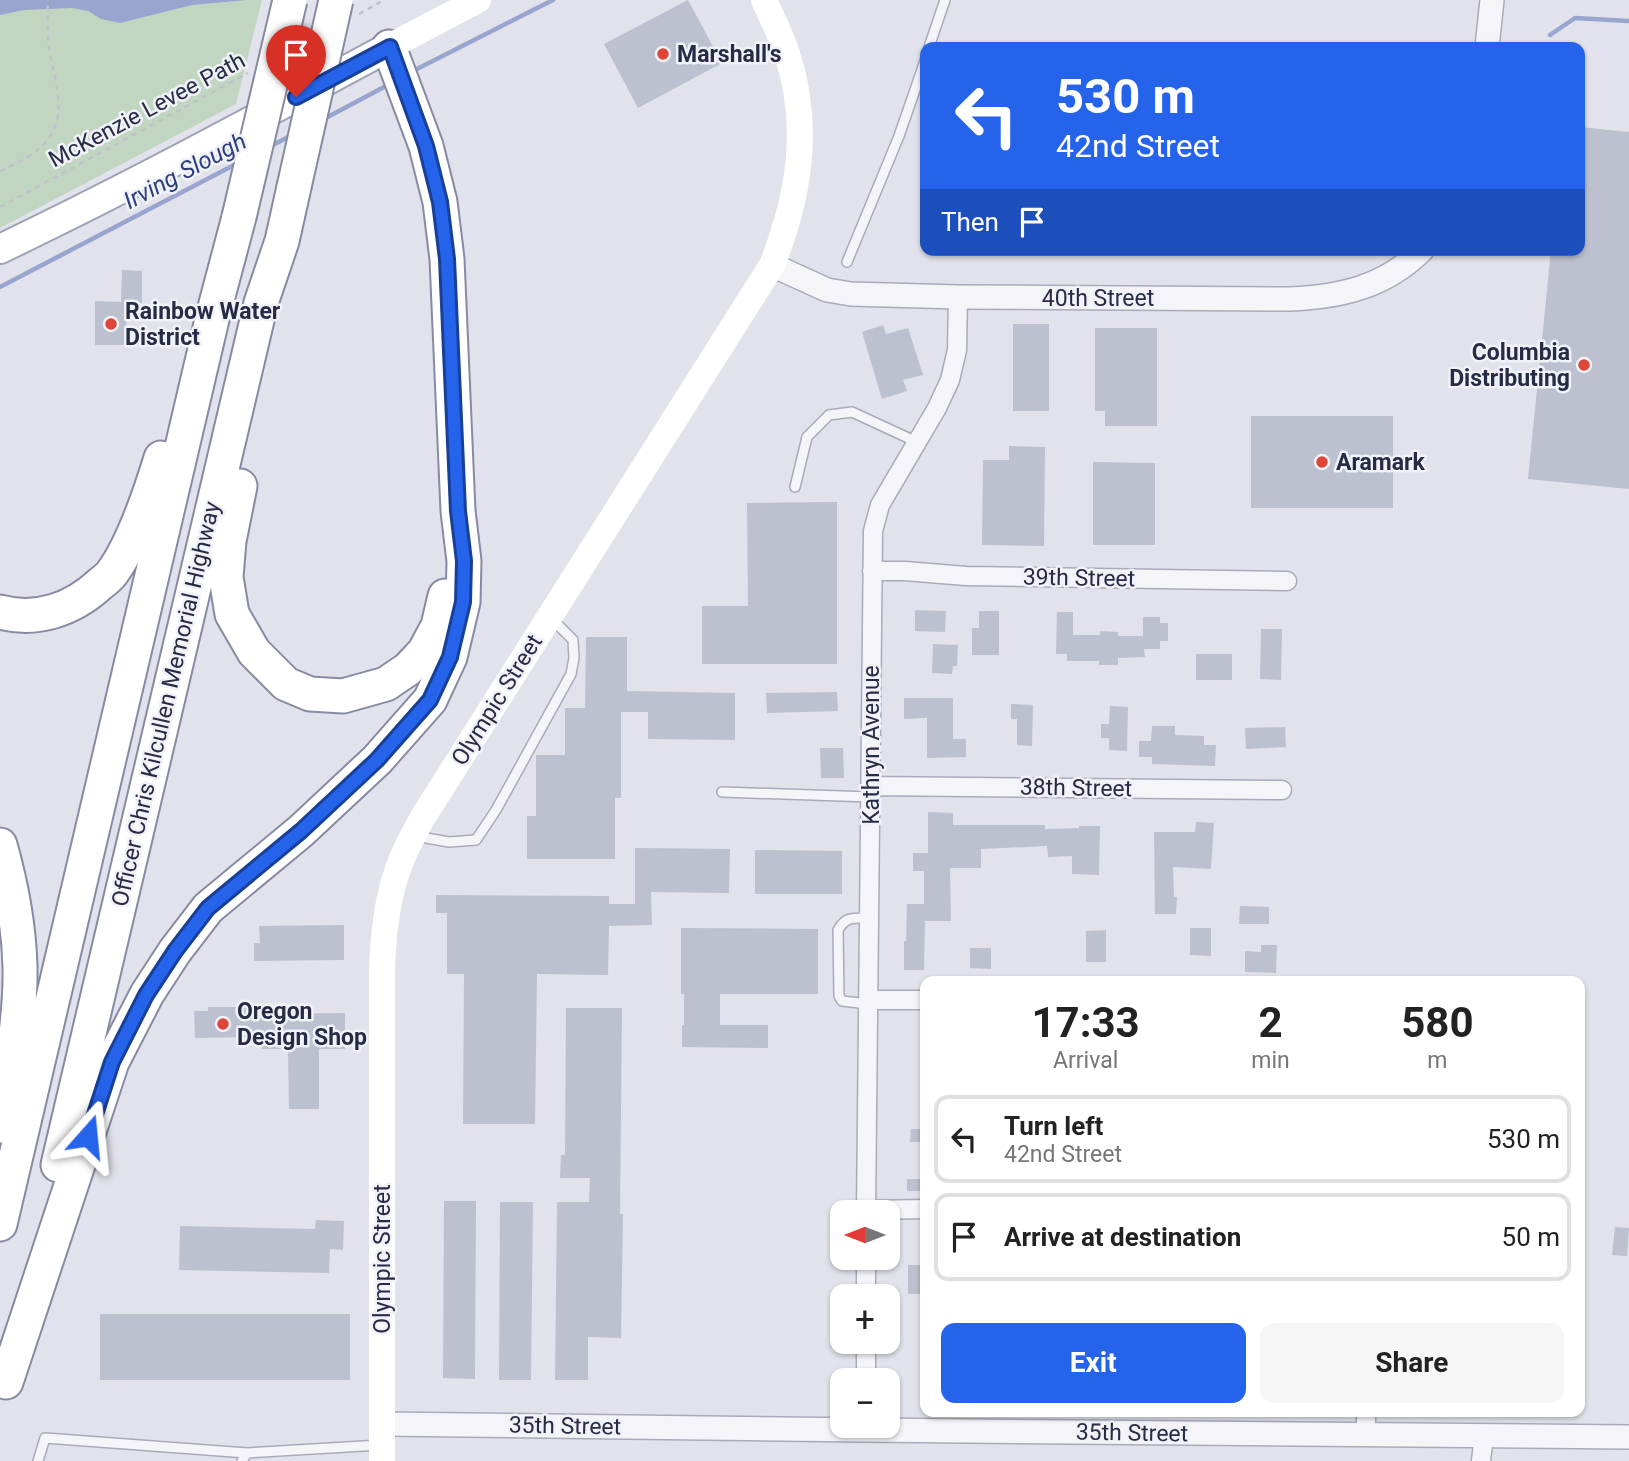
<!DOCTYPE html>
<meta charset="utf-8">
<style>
:root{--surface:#fff;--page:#f6f6f6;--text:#222;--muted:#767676;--line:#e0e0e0;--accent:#2563eb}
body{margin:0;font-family:Roboto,sans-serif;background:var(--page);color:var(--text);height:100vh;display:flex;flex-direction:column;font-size:26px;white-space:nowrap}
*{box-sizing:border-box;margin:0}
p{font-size:23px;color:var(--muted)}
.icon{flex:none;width:38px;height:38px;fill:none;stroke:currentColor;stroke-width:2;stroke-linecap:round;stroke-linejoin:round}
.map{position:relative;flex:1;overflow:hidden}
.details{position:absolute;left:920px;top:976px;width:665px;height:441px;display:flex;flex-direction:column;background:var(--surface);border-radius:14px;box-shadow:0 2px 5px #0004}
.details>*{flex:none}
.banner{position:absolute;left:920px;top:42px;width:665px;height:214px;border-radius:14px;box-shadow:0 2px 5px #0004;background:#2563eb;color:#fff;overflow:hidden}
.needle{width:46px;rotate:270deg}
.tools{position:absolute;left:830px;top:1200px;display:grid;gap:14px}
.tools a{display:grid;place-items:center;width:70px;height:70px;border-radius:14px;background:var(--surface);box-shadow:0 2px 5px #0004;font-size:35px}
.pin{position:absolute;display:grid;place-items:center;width:60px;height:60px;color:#fff;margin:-72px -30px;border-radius:50% 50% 50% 0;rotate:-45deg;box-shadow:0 0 7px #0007}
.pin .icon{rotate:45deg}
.me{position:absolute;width:77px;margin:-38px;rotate:18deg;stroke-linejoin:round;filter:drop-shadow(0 0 5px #0008)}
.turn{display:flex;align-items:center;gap:24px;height:147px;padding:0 21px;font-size:32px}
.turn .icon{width:91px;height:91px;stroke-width:2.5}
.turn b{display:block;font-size:49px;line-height:60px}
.then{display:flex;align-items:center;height:66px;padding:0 21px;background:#0003;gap:14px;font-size:26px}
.eta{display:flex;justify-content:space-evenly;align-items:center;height:119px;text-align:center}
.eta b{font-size:42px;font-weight:700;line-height:49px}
.button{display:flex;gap:14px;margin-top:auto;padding:14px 21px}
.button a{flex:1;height:80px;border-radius:14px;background:var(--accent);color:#fff;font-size:28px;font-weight:700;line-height:80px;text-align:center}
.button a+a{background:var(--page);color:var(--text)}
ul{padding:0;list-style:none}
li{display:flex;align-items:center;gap:21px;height:88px;margin:0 14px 10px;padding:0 7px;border:4px solid var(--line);border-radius:14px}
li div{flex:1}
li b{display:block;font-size:26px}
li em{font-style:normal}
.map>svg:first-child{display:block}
</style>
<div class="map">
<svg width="1629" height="1461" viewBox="0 0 1629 1461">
<rect width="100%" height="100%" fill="#e1e2eb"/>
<path fill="#c1d6c1" d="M0,0H262L236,104L0,228Z"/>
<path fill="#98a6cf" d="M0,0H247L192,5L120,23L101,19L88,11L72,8L24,10L0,15Z"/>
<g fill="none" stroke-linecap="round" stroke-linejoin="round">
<path stroke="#98a6cf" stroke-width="4.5" d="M1550,35L1575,18L1629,21
M415,70L553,0
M322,120L386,86
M269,147L292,135
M0,287L236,164"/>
</g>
<path fill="#bdc0ce" d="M688,0L722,63L638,108L604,44Z
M1580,127L1629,132V489L1528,479L1551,250H1580Z
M122,270L142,271V303H127L126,345H95V301L121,302Z
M1013,324H1049V411H1013Z
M883,325L886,334L908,328L923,375L903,380L907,391L882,399L862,332Z
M1095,328H1157V426H1105V411H1095Z
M1251,416H1393V508H1251Z
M1009,446L1045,447L1044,546L982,545L983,460H1009Z
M1093,462L1155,463V545H1093Z
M837,502V664H702V606H748L747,503Z
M915,610L946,611L945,632L915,631Z
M979,611H999V655H972V628H979Z
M1057,612H1073V635H1100V631L1118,632V636H1143V617H1160V623H1168V641H1160V649H1144L1145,657L1118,658V665H1099V661H1067V654H1056Z
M1261,629H1282L1281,680L1260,679Z
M586,637H627V691L735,693V740L648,739V712H621V798H615V859H527V816H536V755H565V708H585Z
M933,644L958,645L957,666H953L952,674L932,673Z
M1196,654H1232V680H1196Z
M837,692L838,711L767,713L766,693Z
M904,698H953V739H966V757L927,758V718L904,719Z
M1011,704L1033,705L1032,746L1017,745V719H1011Z
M1110,706L1128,707L1127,751L1109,750V738H1101V724H1109Z
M1152,726H1175V735L1204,736V745H1216L1215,766L1152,764V757H1139V741H1151Z
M1285,727L1286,747L1246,749L1245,728Z
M820,748H843L844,778H821Z
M928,812L953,813V825H1045V829L1079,828V826H1100L1099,875L1072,874V856L1048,857L1047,846L981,849V868H950L951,921H925L924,970H904V941H906L907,904H924V871H913V853H928Z
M1196,822L1214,823L1211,869L1173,867L1174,897H1177L1176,914H1155L1154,832H1195Z
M635,848L730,849L729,893L651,892L652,925L609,926L608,975L537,974L535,1124H463L464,974H447V913H436V895L609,896V904H635Z
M755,850L842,851V894H755Z
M1240,906L1269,907V924H1239Z
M344,925V960L254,961V943H260L259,926Z
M681,928L818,929V994H720V1025H768V1048L682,1047V1025H684V994H681Z
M1190,928H1211V956L1190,955Z
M1106,930V962H1086V931Z
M1261,945H1277L1276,973L1245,972V951L1261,952Z
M970,948H991V969L970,968Z
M208,1007H251V1014L345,1013V1049H319V1109H289L288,1049H262L261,1037L195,1038L194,1011H208Z
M566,1008H622L620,1214H623L621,1338L588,1337V1380H555L557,1202H589L590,1178H560L561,1155H565Z
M911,1129H926V1142H910Z
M907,1179H926V1191H907Z
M444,1201H476L475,1379L443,1378Z
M500,1202H533L531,1380H499Z
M316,1220L344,1221L343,1250L330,1249L329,1273L179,1270L180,1226L315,1229Z
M1615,1227L1629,1228L1627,1256L1612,1255Z
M908,1265H926V1294H908Z
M100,1314H350V1380H100Z"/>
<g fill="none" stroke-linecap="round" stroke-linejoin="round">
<g stroke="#a9abb9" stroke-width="12">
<path id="service" d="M929,47L945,0
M847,262L899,136L926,58
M795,487L807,437L829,415L852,412L917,442
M722,792L870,797
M415,836L449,842L476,840L496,810L571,674L574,658L573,640L551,618
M868,1004L842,1001L839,996L838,930C846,916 854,918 869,918
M38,1461L45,1438L247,1453
M242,1461L247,1453L380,1445"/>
</g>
<g stroke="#a9abb9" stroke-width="21">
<path id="minor" d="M872,571H905L966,576L1287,581
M871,786L1282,790
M868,1000H926
M866,1210L926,1209
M866,1213L873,531L880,505L937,408L950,380L957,350L958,297
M866,1297V1258
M866,1381V1342
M1366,1435V1412
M1481,1461L1484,1435"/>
</g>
<g stroke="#a9abb9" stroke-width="26">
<path id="tertiary" d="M1487,47L1492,0
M772,265L827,290L851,294L958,297L1290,299C1340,297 1385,287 1422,250
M382,1424L866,1430L1629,1437"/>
</g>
<g stroke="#9fa3b8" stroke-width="32">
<path id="primary" d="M0,249C132,186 261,116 389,47"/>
</g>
<g stroke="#868ba3" stroke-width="37">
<path id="motorway" d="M240,486L229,541L226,577L232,614L254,652L286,684L310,694L343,696L386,684L408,669L424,652L438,626L445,596
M0,612C37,622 73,609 100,584C104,581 109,577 112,573C134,543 150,494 161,458
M0,845C11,884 19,926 20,967C21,1020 10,1074 0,1126
M58,1165L261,303L282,241L294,187
M0,1224L213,315L239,217
M6,1382L112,1062L147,994L175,951L208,908L301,831L377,760L430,700L450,657L463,602L464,561L458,511L447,259L440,202L426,146L389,47"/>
</g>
<path stroke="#bfc0ca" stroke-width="2.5" stroke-dasharray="5 5" stroke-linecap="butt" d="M359,14L384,0
M0,171C34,156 63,140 58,97C57,82 53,69 50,54C47,36 47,18 48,0
M0,207L248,73"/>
<use href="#service" stroke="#f4f4f9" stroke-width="9"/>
<use href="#minor" stroke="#f4f4f9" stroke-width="18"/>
<use href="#tertiary" stroke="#f4f4f9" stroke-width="23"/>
<path stroke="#fff" stroke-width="26" d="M389,47L478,0
M382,1461V970C383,937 386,904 397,872C403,853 413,835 423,817L772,265C799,196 811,127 787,54C781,35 772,18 764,0"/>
<use href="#primary" stroke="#fff" stroke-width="28"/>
<use href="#motorway" stroke="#fff" stroke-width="33"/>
<g stroke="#868ba3" stroke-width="37" stroke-linecap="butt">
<path id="motorway-bridge" d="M294,187L336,0
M239,217L290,0"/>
</g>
<use href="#motorway-bridge" stroke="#fff" stroke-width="33"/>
</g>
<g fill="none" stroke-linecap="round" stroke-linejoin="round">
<g stroke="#184099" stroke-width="18">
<path id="route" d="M88,1136L112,1062L146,995L175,951L208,908L301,831L377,760L430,700L450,657L463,602L464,561L458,511L447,259L440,202L426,146L390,47L296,97"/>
</g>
<use href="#route" stroke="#2563eb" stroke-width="12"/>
</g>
<g fill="#dd4639" stroke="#f1f2f8" stroke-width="2.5">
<circle cx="663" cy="54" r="7"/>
<circle cx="111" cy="324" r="7"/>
<circle cx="1584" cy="365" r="7"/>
<circle cx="1322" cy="462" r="7"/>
<circle cx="223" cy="1024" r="7"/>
</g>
<g text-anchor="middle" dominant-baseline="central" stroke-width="5" stroke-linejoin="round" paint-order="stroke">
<g font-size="23" font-weight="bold" fill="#272b45" stroke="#f1f2f8" text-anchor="start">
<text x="677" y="54">Marshall's</text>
<text x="125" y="311">Rainbow Water<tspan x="125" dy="26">District</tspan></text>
<text x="1570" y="352" text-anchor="end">Columbia<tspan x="1570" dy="26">Distributing</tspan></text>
<text x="1336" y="462">Aramark</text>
<text x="237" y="1011">Oregon<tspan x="237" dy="26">Design Shop</tspan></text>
</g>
<g font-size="23" fill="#272b45" stroke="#f1f2f8">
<text transform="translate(147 110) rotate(-28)">McKenzie Levee Path</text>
<text x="1098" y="298">40th Street</text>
<text transform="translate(1079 578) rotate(1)">39th Street</text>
<text transform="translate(497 700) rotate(-58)">Olympic Street</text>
<text transform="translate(166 704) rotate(-77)">Officer Chris Kilcullen Memorial Highway</text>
<text transform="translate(871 745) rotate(-90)">Kathryn Avenue</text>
<text transform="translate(1076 788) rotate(1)">38th Street</text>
<text transform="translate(382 1259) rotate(-90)">Olympic Street</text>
<text transform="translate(565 1426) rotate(1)">35th Street</text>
<text transform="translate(1132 1433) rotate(1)">35th Street</text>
</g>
<g font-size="24" font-style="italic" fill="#2c3e7d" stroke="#f1f2f8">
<text transform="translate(185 171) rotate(-28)">Irving Slough</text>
</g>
</g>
</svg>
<div class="tools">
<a><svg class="needle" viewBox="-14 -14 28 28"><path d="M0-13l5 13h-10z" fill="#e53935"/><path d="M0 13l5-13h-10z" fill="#767676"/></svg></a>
<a>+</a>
<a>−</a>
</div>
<div class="pin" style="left:296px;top:97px;background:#d93025"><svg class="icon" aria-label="arrive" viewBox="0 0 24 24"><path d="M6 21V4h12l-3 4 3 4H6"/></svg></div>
<svg class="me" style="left:88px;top:1136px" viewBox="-20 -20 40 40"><path d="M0-17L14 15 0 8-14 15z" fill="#2563eb" stroke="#fff" stroke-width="4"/></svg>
<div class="banner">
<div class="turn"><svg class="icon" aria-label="left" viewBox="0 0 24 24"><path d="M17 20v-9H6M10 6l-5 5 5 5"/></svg><div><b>530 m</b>42nd Street</div></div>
<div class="then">Then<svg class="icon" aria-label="arrive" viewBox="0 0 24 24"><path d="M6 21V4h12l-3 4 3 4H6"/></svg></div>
</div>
<section class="details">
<div class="eta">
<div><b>17:33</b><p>Arrival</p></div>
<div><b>2</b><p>min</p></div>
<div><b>580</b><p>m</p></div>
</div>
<ul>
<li><svg class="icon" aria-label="left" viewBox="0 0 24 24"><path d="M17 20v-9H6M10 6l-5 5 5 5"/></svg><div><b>Turn left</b><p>42nd Street</p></div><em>530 m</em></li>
<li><svg class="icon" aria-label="arrive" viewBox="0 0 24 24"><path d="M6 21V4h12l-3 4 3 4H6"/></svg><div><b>Arrive at destination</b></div><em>50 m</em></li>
</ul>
<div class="button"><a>Exit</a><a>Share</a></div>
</section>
</div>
